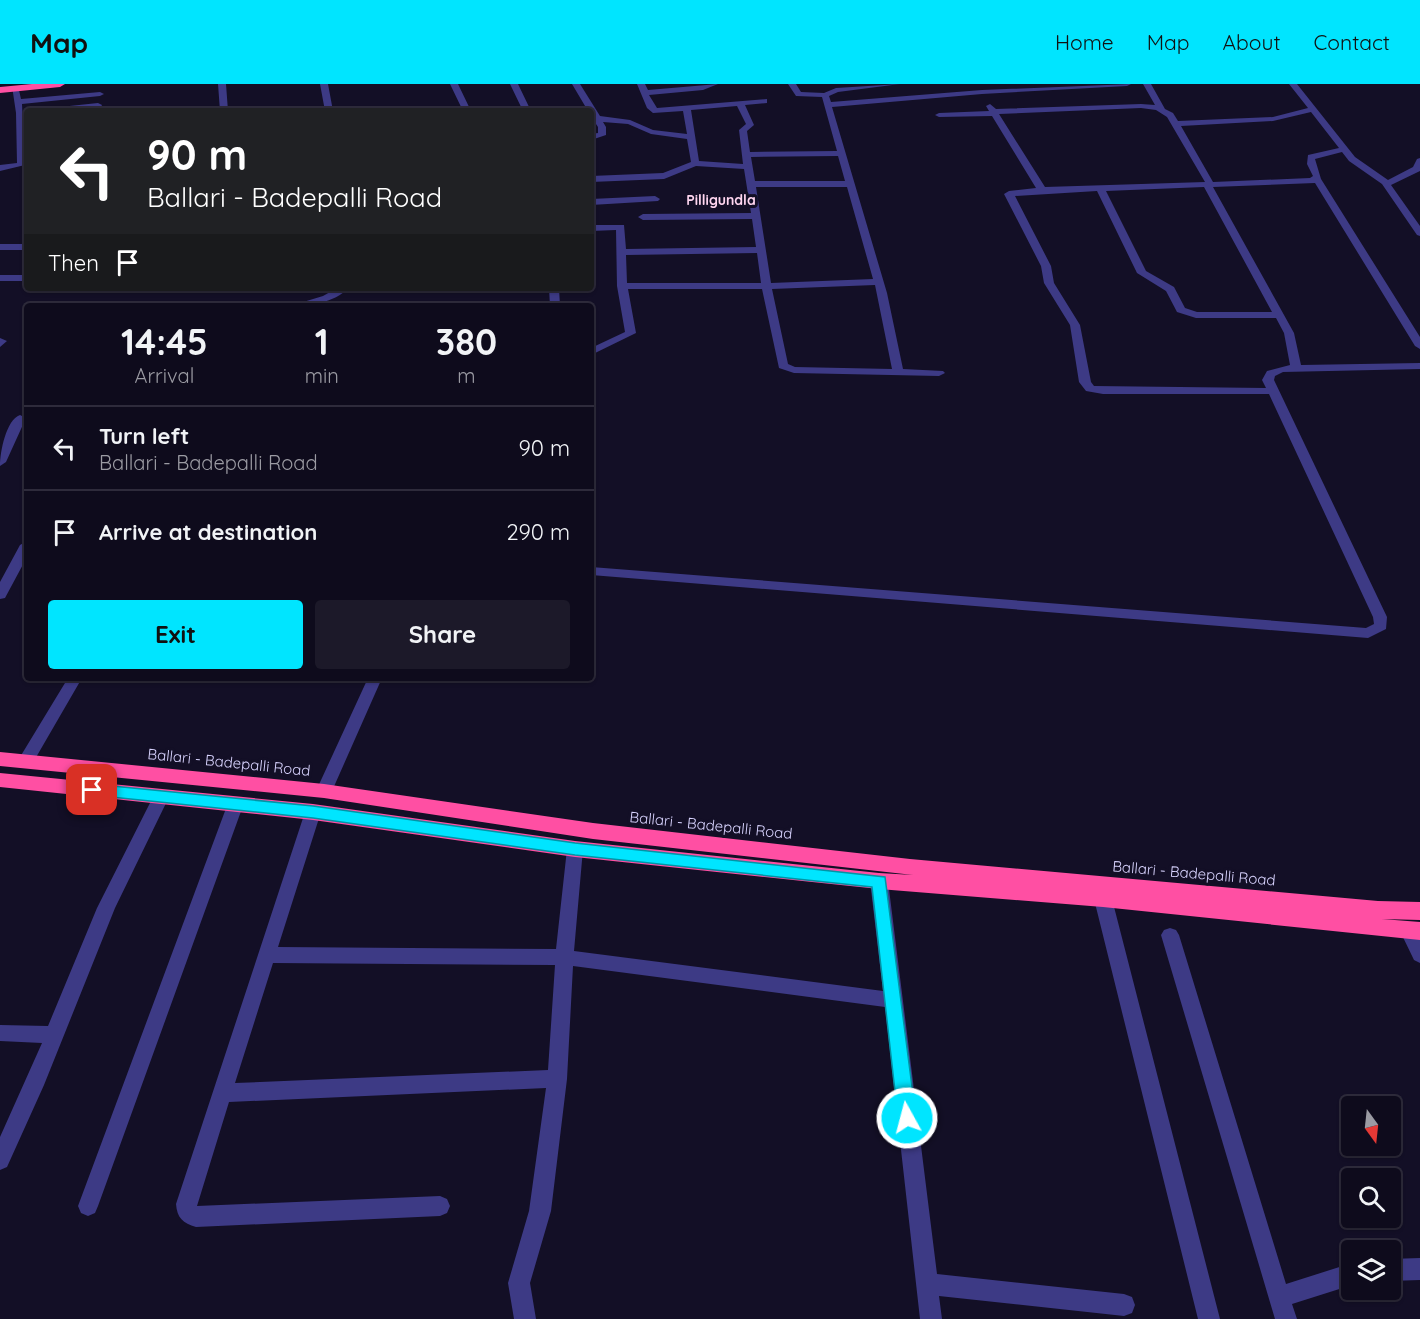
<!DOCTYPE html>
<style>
:root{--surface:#0e0b1c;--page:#1c1929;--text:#f1f3f6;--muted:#9b9ba3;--line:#2e2b3b;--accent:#00e5ff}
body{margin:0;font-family:Quicksand,sans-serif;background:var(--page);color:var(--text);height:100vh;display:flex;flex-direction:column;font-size:22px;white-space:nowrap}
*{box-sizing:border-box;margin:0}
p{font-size:20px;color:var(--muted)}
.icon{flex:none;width:33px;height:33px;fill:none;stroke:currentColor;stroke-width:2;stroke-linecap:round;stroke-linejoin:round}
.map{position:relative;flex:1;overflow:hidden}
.drawer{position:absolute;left:24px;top:219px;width:570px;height:378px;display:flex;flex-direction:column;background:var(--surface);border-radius:6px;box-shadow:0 2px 4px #0004,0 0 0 2px var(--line)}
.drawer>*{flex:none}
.top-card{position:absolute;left:24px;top:24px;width:570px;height:183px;border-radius:6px;box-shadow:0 2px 4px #0004,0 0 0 2px var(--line);background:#202124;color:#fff;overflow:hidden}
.needle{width:39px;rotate:165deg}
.tools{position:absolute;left:1341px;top:1012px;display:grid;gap:12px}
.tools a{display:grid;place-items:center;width:60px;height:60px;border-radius:6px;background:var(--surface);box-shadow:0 2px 4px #0004,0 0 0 2px var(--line);font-size:30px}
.pin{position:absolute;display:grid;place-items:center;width:51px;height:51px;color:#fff;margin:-26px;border-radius:12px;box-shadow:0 3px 9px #0006}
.me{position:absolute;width:66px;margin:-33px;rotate:353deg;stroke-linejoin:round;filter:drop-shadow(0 0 4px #0008)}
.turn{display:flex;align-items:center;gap:21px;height:126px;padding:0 24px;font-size:27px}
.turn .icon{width:78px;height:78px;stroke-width:2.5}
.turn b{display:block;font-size:42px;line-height:51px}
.then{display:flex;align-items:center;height:57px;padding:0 24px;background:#0003;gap:12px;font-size:22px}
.eta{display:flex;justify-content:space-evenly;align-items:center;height:102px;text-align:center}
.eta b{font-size:36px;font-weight:700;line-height:42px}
.primary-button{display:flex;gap:12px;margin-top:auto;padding:12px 24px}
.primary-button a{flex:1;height:69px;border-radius:6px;background:var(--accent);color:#111;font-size:24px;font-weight:700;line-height:69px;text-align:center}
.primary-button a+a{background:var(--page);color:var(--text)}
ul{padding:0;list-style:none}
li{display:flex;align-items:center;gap:18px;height:84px;padding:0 24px;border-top:2px solid var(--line)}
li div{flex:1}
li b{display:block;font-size:22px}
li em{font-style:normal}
header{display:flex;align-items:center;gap:36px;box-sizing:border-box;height:84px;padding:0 30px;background:var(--accent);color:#111}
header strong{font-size:28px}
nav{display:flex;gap:33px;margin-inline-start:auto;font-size:21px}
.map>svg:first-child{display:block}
</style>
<header>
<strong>Map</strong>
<nav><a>Home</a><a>Map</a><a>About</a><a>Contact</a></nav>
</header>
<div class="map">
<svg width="1420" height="1235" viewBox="0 0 1420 1235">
<rect width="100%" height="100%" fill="#130f26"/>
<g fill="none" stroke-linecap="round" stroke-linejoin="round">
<path fill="#3d3a85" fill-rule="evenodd" d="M218,0H226L228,27H220Z
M320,0H328L333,27H325Z
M450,0H458L471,27H463Z
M510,0H518L531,27H523Z
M572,0H580L600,32L630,36L653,46L687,50L683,27L653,29L647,24L637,0H645L648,6L718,0L703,6L649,11L657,24L767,15V19L745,21L754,41L747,47L750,68L837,67L822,13L796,12L788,0H796L801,8L824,9L836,4L900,0L838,8L829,12L831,18L982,6L1131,0L1127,2L982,10L832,23L887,209L903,285L943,287L945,289L939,292L794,289L779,284L762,205H628L636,249L591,271V264L625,248L617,202L616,146L591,147V141H624L626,165L756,163L752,135L643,136L638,133L643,130L751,129L744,85L696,82L664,95L591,98V92L663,89L691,78L687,55L651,50L628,40L603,38L606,43V51L591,56V50L598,49V43L594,37L591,36V27H588ZM737,22L746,40L739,46L743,80L699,77L691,26ZM838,72L845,97H755L751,73ZM756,103H847L873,195L771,199ZM757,169L761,199H627L626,171ZM875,201L892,285L795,283L788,280L772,205Z
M1143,0H1151L1165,25L1173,29L1178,37L1273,33L1308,24L1289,0H1297L1355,73L1388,96L1413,83L1417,75L1420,74V87L1391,101L1420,142V152L1417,151L1382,100L1349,77L1342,68L1315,75L1321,95L1420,253V265L1415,262L1315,99L1213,103L1294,249L1301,281L1420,279V285L1283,288L1275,292L1274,296L1387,533L1386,545L1368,554L591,491V483L1366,544L1374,540L1373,533L1269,310H1103L1086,307L1079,298L1070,241L1044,199L1041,182L1004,110L1009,107L1036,104L992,32L939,33L935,31L939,29L989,27L986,22L990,20L996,25L1141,20L1155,21ZM1141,24L1156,26L1167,33L1205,98L1045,103L999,30ZM1311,28L1339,64L1308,71L1307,80L1313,92L1310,94L1213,98L1181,42L1273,37ZM1204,103L1272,228H1197L1185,224L1174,203L1146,187L1106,107ZM1097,107L1137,189L1166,207L1177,228L1196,234H1276L1284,249L1290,281L1267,287L1262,296L1266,304L1094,302L1091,298L1080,241L1054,199L1051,182L1015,112Z
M12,2H18L21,15L100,8L104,10L100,12L22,20L25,81L0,87V81L17,79L16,29Z
M98,19L102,21L101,23L64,27H37L41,25Z
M655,112L660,115L658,117L591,121V115Z
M0,160H27V166H0Z
M0,191H27V197H0Z
M337,204H349C333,219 311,222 290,222L323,212Z
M549,204H559L560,222H550Z
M0,254L7,257L0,263Z
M20,331L26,334L6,378L0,382C0,368 6,336 20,331Z
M27,457V473L5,514L0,515V498L20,461Z
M68,594H82L31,682H19L17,678Z
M368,594H382L332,707L330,711H318L316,707Z
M161,707L167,709L169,713L115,824L44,1001L7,1083L0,1086V1053L42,959L0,957V941L48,942L97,824L153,713L155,709Z
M236,713L242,715L244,719L98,1122L95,1129L88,1132L81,1129L78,1122L228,719L230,715Z
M313,722L319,724L321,728L278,863L556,865L567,765L569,760L575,758L581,760L583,765L574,867L883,907L870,797L873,792L879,790L885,792L888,797L937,1190L1124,1210L1132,1213L1135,1221L1132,1229L1124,1232L939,1212L942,1235H920L885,923L573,882L567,995L551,1127L530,1199L536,1235H514L508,1199L529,1127L546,1004L229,1018L197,1122L440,1112L447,1115L450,1122L447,1129L440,1132L196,1143C183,1139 177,1134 176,1120L305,728L307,724ZM273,879L555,881L548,986L235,999Z
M1103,808L1109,810L1112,815L1220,1235H1198L1094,815L1097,810Z
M1409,840L1415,842L1420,852V879L1414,876L1400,847L1403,842Z
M1170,844L1176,846L1179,851L1286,1200L1352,1179V1201L1292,1220L1297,1235H1275L1161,851L1164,846Z
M1420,1174V1196L1390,1197V1175Z"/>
<path fill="#ff4fa3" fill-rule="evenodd" d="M32,0H65L60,3L0,9V3Z
M0,668L324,700L593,739L910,775L1378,817L1420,818V836L1382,835L1420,838V856L1103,823L879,805L575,773L313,736L0,703V689L313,720L575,757L879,789L913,791L593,755L324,714L0,682Z"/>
</g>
<path fill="#00e5ff" stroke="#0095a6" stroke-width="1.5" d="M92,700L313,722L575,759L885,793L916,1034L914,1040L907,1042L901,1040L898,1034L872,803L575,771L313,734L92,711L87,710L85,706L87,702Z"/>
<g text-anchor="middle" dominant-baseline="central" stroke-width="6" stroke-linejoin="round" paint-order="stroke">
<g font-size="14" font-weight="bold" fill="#ffd6f0" stroke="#130f26">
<text x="721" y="116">Pilligundla</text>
</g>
<g font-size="15" fill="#d9d4ff" stroke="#130f26">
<text transform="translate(229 678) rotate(6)">Ballari - Badepalli Road</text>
<text transform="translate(711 741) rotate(6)">Ballari - Badepalli Road</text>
<text transform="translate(1194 789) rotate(5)">Ballari - Badepalli Road</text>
</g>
</g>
</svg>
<div class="tools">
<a><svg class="needle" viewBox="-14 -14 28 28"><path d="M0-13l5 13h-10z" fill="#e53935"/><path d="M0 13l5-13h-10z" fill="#9b9ba3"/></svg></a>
<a><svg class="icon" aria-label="search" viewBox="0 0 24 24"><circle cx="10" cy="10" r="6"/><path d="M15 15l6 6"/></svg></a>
<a><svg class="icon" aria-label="layers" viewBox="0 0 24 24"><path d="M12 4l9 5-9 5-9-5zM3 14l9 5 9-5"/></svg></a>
</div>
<div class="pin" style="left:92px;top:706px;background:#d93025"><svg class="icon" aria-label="arrive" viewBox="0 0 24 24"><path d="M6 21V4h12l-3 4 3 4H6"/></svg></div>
<svg class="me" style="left:907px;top:1034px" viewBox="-20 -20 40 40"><circle r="17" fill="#00e5ff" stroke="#fff" stroke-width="3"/><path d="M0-11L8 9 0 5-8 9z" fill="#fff"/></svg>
<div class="top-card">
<div class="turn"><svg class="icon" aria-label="left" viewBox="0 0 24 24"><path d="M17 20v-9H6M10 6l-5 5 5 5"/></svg><div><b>90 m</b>Ballari - Badepalli Road</div></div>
<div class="then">Then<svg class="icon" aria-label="arrive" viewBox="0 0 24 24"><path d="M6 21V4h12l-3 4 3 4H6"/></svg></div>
</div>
<section class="drawer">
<div class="eta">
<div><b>14:45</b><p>Arrival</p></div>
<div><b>1</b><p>min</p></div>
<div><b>380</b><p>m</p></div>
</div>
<ul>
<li><svg class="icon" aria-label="left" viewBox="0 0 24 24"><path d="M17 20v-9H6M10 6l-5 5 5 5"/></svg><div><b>Turn left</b><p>Ballari - Badepalli Road</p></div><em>90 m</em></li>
<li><svg class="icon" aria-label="arrive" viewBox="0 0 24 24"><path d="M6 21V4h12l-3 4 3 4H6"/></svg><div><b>Arrive at destination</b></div><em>290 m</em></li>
</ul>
<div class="primary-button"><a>Exit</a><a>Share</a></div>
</section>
</div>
